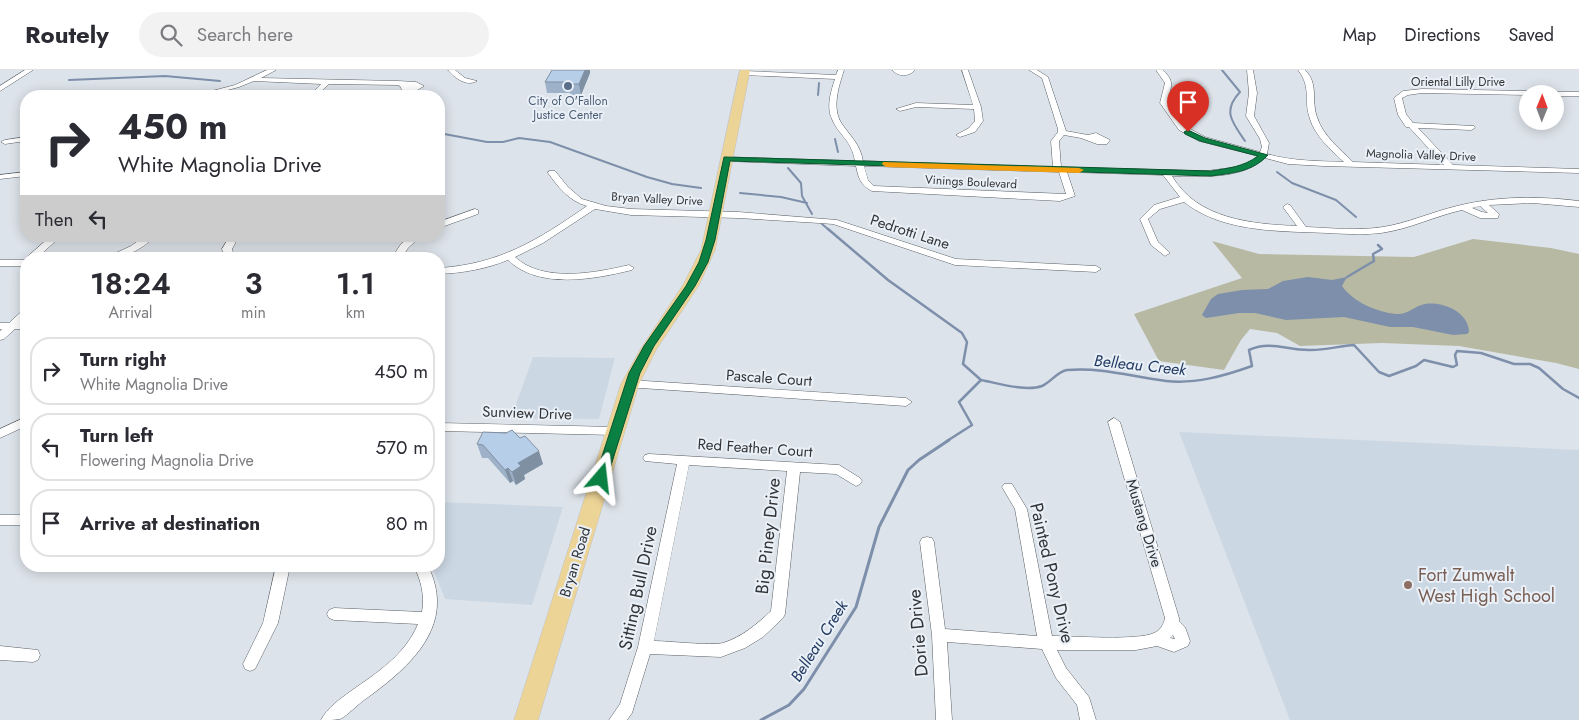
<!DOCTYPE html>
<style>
:root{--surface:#fff;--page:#f2f2f3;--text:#2b2b33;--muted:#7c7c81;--line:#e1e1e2}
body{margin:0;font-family:Jost,sans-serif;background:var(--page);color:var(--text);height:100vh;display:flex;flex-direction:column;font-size:19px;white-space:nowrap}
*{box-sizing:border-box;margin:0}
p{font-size:16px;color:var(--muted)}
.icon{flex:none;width:28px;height:28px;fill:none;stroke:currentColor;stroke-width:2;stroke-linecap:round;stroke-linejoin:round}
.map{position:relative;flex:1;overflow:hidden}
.drawer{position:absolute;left:20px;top:182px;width:425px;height:320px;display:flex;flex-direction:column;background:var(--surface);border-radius:20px;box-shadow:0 2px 12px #0003}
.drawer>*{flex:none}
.banner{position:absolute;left:20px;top:20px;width:425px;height:152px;border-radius:20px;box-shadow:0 2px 12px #0003;background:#fff;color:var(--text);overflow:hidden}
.needle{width:32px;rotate:1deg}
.controls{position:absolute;left:1519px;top:15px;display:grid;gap:10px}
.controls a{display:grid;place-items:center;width:45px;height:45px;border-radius:50%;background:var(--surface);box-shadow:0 2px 12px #0003;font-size:25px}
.pin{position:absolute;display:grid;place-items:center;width:42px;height:42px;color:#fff;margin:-51px -21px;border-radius:50% 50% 50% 0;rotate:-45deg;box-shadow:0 0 5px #0007}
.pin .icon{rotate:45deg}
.me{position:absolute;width:55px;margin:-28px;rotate:17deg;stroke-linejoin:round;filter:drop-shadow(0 0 4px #0008)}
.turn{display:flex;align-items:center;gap:18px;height:105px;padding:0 15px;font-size:22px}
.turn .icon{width:65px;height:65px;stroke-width:2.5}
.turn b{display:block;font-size:35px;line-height:42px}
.then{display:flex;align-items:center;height:48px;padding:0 15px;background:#0003;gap:10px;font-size:19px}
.eta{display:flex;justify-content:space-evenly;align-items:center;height:85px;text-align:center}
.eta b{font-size:30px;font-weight:600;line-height:35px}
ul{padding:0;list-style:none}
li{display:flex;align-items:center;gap:15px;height:68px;margin:0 10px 8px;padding:0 5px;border:2px solid var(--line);border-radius:20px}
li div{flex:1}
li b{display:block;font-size:19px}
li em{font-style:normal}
header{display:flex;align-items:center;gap:30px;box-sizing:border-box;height:70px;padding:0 25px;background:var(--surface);border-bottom:1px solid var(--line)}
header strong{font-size:24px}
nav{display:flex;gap:28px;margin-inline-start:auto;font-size:18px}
.search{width:350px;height:45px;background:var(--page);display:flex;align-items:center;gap:12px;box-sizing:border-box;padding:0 18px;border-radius:28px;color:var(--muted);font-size:19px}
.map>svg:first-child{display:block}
</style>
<header>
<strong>Routely</strong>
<div class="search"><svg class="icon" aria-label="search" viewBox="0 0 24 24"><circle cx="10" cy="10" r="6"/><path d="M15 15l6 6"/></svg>Search here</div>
<nav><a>Map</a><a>Directions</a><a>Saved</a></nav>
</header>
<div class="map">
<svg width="1579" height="650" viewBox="0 0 1579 650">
<rect width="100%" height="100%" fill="#dde3ea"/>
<path fill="#cbd7e3" d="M533,287L615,288L599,349L511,348Z
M1179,362L1579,380V650H1290Z
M439,432L563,437L532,535L445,529L432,496H439Z"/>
<path fill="#b7b9a3" d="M1473,169L1551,178L1579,184V299L1556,293L1459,276L1382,273L1300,276L1277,263L1250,259L1241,270L1224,300L1159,291L1134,244L1242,208L1212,171L1259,184L1414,187Z"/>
<path fill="#7d8faa" d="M1308,207L1332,210L1347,207L1342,216C1353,232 1377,242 1396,244C1408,245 1414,236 1425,234C1442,231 1469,242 1469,262L1467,264L1453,265L1413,257H1390L1344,247L1286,250L1255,243H1239L1206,248L1202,245L1211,229L1218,224L1242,220L1268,219L1283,211Z"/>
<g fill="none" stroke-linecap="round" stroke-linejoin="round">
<path stroke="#7d8faa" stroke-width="2" d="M1222,0L1240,22C1222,41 1232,52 1245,71
M69,10L165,6L220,11
M818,25L819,13
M439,63L487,72H503L519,68L550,72L647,107L672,114L701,118
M835,69L838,82
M788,98L801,113L802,126L812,144
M1277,102L1292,113L1336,130L1356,147
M740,123L781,127L807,133
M822,154L829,160"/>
<path stroke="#7d8faa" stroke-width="2.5" d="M828,159L888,210L962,263L967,272L963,294L981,310
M1347,207L1374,191L1373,184L1382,179L1378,175
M981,310C997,313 1026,322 1042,316C1051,312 1058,301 1067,300C1103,297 1132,307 1166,311C1196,314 1224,306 1252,296L1249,280C1271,270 1288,281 1311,280C1325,280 1340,276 1354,275L1379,302L1389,306L1416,296L1424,290L1453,297L1457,295L1455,285L1457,281L1481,283L1514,294H1530L1539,298L1563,319L1579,328
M947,371L972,355L959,332L981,310"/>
<path stroke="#7d8faa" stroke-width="3" d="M761,650L789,635L804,619L856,537L879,457L908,400L919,390L949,370"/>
<g stroke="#5a6065" stroke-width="1">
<path id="street" d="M25,0H33L0,21V16Z
M267,0H276L261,8L398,11L416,12L424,16L414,22L402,20L400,16L398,15L329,14L316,26H309L321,14L254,11L239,17L205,26H193L235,15Z
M448,0H455L465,8L477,11C466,17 455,8 448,0Z
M838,0H844C839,16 831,38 842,54C851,67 860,74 863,91L1053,97L1051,71L1058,62V59L1042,8L1029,0H1037L1048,7L1066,61L1088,65L1096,63L1110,70L1107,74H1097L1081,68L1064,65L1059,71L1061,97L1206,101L1237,97L1250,93L1258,86L1199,71L1179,60L1160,33L1165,13L1156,0H1163C1177,14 1169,17 1168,33L1185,56L1205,67L1260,82L1262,77L1260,69L1246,46L1249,23L1247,0H1253L1257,23L1254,46L1269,73L1267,84C1292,91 1317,91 1344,92C1331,80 1315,66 1310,49C1303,29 1312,18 1298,0H1305C1319,14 1311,30 1317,47C1323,66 1340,79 1353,92L1444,95L1409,57H1406L1398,45L1394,28L1403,21L1422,19L1579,22V26H1555V24L1528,25L1422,23L1408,25L1402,28L1406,44L1413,53L1474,56L1475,58L1471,60L1418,58L1453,95L1579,99V103L1324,96L1288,94L1265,88C1241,110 1202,106 1172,106C1197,149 1251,154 1297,156L1283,137L1287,134L1290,135L1306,157C1331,158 1358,161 1383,157C1408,153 1432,142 1457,136C1497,126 1538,126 1579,131V137L1533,133L1489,135L1499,144L1498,148H1480L1462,140C1435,146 1410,159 1381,163C1364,165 1346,164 1328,163C1281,161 1223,163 1184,132L1160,139L1148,149L1158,172L1170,183L1165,186L1151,175L1140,149L1154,135L1180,127L1163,105L1067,102L1075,126L1060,131L872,121C861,116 858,107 856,96L724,91V87H727L855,91C851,69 839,66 832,49C826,37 831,21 835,9L744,5L741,3L744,1L836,5ZM864,96L1059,102L1066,124L874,116L868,110ZM1480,136L1488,143L1482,142L1472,138Z
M892,0H915C909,7 898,7 892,0Z
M962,0H968L981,37L983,51L975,62L960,67L956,65L969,58L975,51L974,39L916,37L900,41L896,39L916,33L973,35Z
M79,21C85,22 102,24 106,26H67Z
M26,67V71L5,74L1,72L5,70Z
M549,101H555L568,117L582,129L606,136L631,139L738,142L837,150L956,189L1096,196L1101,199L1096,202L955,195L833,154L819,153L738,148L631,145L595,139L543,173L515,187C543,213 595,203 629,195L634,198L632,200C595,209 539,220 508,190C486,199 463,203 439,204V198C500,194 538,170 587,136C569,131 559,118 548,103Z
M26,102V106L0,109V105Z
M475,139L478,140V144L439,158V152Z
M51,166H61L36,189H26V196H0V190H26L25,189L27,187Z
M145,166H155C142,180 123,189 103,189L131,176Z
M230,166H239L232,179L235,189H225L222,179Z
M411,166H421L408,178L401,189H391L401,174Z
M26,240V248L21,253H26V259H15L4,269L0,270V261L2,259H0V253H9L22,241Z
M630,310L906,328L912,332L906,336L626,317L624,314L626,311Z
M26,347V356L0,368V359Z
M1114,348L1120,352L1179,548V551L1185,557L1190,571L1188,576L1174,582L1157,576L1136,580H1057L1066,598L1089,627L1096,650H1080L1077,635L1056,608L1042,579L947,572L952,650H936L932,565L920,472L922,468L927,467L932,468L934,472L945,559L1037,566L1015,439L1002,417L1004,414H1012L1027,439L1052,566C1074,566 1137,571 1154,563C1160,561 1164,554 1165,548L1108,352ZM1173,565L1175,569L1170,568Z
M439,353L615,357L619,358L621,361L619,364L615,365L439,361Z
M649,384L839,395L860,408L862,411L860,414L856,416L836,404L800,402L785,544L783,548L763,567L745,578L721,587L650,584L632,643L627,650H609L620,634L638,577L677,394L645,391L643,388L645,385ZM689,395L787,401L771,541C757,554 742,567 723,573C710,576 669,571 654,571Z
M0,445H26V455H0Z
M276,496H290L278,553L255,599L250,601L245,599L243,594L263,553Z
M414,496H428C457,555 411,596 367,628C359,633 347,646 340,649C336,650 326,650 321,650C327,638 340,629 351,621C378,602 405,585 418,554L334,550L329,548L327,544L329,540L334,538L422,542C425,525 421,511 414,496Z
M0,576L38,580L40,585L38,590L33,592L0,590Z"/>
</g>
<g stroke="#c2c2c3" stroke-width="1">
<path id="primary" d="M740,0H750L715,180L699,215L656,280L639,314L538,650H514L621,314L640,280L683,215L701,180Z"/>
</g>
<use href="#street" fill="#fff" fill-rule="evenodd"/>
<use href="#primary" fill="#ecd396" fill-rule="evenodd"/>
</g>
<path fill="#9db1c8" d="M590,3L581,25H571L570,23H547L545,12Z
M520,368L543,394L524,405L525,409L516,415L513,411L510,413L488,388H482L477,374Z"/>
<path fill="#8090a3" d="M585,0H590V3L581,25L579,14Z
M539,381L543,394L524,405L525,409L516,415L512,402L518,393Z
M508,398L513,411L510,413L505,400Z"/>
<path fill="#b7cee9" stroke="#8090a3" d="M552,0H585L579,14H569L570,12H545Z
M512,360L520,368L525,366L539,381L518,393L521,396L512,402L508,398L505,400L483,375L477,374L483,362L506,363Z"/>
<path fill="#0b8043" stroke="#07532c" d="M1188,60L1205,68L1268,85C1252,102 1233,103 1211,106L730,91L715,170L708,192L695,216L654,276L640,303L607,408L606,411H597L595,408L629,303L644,276L686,216L699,192L706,170L724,87L1211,101C1229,98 1243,97 1258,86L1200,71L1185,64L1184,62Z"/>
<path fill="#f59e0b" d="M883,92L1079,98L1084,100L1079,103L886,97L882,94Z"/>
<circle fill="#5c6f8a" stroke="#eaf0f7" stroke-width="2" cx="568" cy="16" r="5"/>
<circle fill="#8d6e63" stroke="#eaf0f7" stroke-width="2" cx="1408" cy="515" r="5"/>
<g text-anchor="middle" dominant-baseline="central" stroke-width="4" stroke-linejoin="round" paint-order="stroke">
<g font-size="12" fill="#323437" stroke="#eaf0f7">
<text x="1458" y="12">Oriental Lilly Drive</text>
<text transform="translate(1421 85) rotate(2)">Magnolia Valley Drive</text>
<text transform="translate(971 112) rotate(3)">Vinings Boulevard</text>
<text transform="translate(657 129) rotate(3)">Bryan Valley Drive</text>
</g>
<g font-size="12" fill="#4e5e75" stroke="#eaf0f7">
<text x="568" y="31">City of O'Fallon<tspan x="568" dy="14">Justice Center</tspan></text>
</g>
<g font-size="15" fill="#323437" stroke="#eaf0f7">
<text transform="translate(910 162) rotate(18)">Pedrotti Lane</text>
<text transform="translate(769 308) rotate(4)">Pascale Court</text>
<text transform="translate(527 343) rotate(2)">Sunview Drive</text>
<text transform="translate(755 378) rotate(4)">Red Feather Court</text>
<text transform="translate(1144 453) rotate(73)">Mustang Drive</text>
<text transform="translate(575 492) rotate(-73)">Bryan Road</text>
</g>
<g font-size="16" font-style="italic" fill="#213a61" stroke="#eaf0f7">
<text transform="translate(1140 295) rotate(6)">Belleau Creek</text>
<text transform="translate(819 571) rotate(-58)">Belleau Creek</text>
</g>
<g font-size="18" fill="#323437" stroke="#eaf0f7">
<text transform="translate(768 466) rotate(-84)">Big Piney Drive</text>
<text transform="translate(1052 503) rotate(77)">Painted Pony Drive</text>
<text transform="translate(638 518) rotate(-78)">Sitting Bull Drive</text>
<text transform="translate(918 563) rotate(-95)">Dorie Drive</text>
</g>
<g font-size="18" fill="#785e54" stroke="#eaf0f7" text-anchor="start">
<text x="1418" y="505">Fort Zumwalt<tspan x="1418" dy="21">West High School</tspan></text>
</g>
</g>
</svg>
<div class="controls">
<a><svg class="needle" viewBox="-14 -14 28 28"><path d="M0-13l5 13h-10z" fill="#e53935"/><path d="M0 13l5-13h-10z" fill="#7c7c81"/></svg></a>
</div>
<div class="pin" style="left:1188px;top:62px;background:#d93025"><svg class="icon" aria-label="arrive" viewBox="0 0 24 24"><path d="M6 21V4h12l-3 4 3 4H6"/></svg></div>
<svg class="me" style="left:601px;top:408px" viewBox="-20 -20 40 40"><path d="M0-17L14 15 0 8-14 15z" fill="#0b8043" stroke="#fff" stroke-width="4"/></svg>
<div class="banner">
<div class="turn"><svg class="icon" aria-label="right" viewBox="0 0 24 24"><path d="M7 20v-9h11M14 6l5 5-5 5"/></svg><div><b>450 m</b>White Magnolia Drive</div></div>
<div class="then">Then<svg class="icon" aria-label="left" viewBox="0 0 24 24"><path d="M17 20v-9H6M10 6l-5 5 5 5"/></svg></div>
</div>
<section class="drawer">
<div class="eta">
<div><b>18:24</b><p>Arrival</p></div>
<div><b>3</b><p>min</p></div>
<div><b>1.1</b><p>km</p></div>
</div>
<ul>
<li><svg class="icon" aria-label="right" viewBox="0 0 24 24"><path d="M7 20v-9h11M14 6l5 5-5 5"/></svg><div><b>Turn right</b><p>White Magnolia Drive</p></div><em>450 m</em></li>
<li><svg class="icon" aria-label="left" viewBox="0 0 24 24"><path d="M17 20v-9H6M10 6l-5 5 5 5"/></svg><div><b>Turn left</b><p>Flowering Magnolia Drive</p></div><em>570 m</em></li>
<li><svg class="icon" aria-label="arrive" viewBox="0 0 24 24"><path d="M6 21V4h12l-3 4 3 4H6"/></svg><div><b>Arrive at destination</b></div><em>80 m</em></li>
</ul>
</section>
</div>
